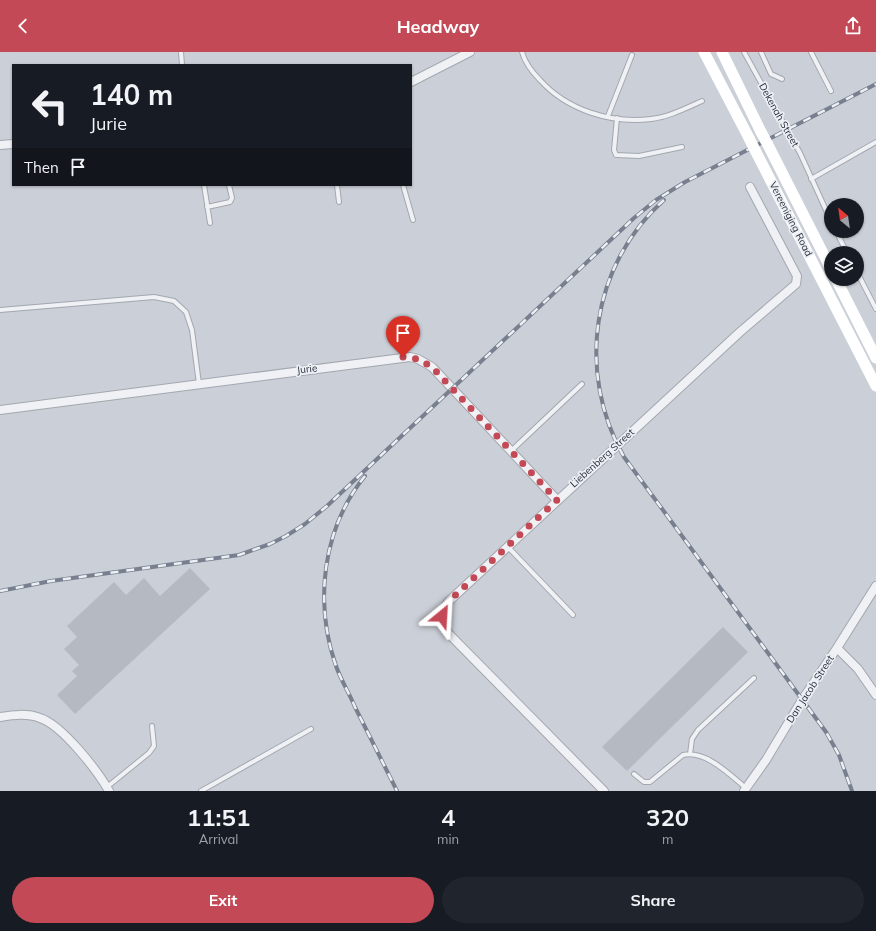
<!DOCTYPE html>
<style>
:root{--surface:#171b24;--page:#20242c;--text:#f1f3f6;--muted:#9ea1a6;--accent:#c44956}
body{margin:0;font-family:Mulish,sans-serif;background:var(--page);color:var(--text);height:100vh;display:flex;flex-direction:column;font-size:15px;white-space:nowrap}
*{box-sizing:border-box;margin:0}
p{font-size:13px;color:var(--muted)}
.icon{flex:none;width:22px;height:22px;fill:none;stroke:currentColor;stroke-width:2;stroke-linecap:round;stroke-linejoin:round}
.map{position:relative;height:739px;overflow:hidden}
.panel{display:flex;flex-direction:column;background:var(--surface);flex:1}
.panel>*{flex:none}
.guide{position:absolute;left:12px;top:12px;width:400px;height:122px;border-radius:0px;box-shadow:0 1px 3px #0004;background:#171b24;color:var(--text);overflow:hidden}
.needle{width:26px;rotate:331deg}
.tools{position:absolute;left:824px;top:146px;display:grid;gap:8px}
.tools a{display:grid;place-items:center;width:40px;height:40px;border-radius:50%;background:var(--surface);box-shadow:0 1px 3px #0004;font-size:20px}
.pin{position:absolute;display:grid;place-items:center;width:34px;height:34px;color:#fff;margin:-41px -17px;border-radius:50% 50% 50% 0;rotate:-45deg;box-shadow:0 0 4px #0007}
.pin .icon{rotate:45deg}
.me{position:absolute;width:44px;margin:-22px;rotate:27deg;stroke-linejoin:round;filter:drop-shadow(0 0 3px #0008)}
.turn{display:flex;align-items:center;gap:14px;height:84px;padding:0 12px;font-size:18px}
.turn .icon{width:52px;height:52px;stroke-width:2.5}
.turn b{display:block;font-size:28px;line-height:34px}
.then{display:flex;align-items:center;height:38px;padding:0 12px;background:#0003;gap:8px;font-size:15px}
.eta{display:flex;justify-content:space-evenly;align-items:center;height:68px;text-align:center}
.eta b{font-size:24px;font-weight:700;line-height:28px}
.cta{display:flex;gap:8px;margin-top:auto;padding:8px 12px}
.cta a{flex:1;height:46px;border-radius:24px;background:var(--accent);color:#fff;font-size:16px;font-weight:700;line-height:46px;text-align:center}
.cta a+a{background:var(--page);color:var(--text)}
header{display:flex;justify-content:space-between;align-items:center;height:52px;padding:0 12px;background:var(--accent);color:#fff;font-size:18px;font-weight:700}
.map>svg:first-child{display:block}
</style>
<header><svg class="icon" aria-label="back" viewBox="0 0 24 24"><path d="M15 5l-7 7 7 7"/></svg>Headway<svg class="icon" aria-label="share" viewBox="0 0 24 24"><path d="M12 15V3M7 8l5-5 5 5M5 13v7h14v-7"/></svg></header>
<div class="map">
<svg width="876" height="739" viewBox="0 0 876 739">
<rect width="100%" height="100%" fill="#dde0e6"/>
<path fill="#cbcfd7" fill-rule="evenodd" d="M0,0H876V739H0ZM13,13H411V133H13ZM831,153H857V179H831ZM831,201H857V227H831Z"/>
<path fill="#b5b9c2" d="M190,516L210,537L75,662L57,643L77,624L72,619L79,613L64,597L77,585L67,574L114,530L126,543L144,526L160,544Z
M723,575L748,600L627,719L602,695Z"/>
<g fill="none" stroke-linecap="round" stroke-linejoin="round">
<g stroke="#a3a7af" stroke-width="6">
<path id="lane" d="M181,0L182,13
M522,0C525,11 532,20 540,28C567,58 611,72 651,67C669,65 686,56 702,49
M744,0L800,101L831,169
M761,0L771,22L782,27
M811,0L831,39
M608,64L632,3
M617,66L614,98L616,103L639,104L682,95
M811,127L876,90
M204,133L210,171
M337,133L339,150
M403,133L413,168
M207,155L230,150L232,146L229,133
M836,179L847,201
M857,220L876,257
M0,258L154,245L174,249L186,260L192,278L199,332
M511,399L582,332
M508,495L573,563
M690,702L692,687L698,678L754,626
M634,722L644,730H650L683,703C706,698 730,723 746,736
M107,735L149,701L154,694L152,674
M201,739L311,677"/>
</g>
<g stroke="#a3a7af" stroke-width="10">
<path id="street" d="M411,30L470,0
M0,93L13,92
M0,358L410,305L418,307L432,315L557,448
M837,596L858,617L876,643
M0,665C13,663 27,661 40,666C62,673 97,718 109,739
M604,739L448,581C441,570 441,561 448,550L740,280L796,232L797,224L750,135
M744,739L766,708L802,648L837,596L876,534"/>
</g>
<use href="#lane" stroke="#eff1f4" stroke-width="4"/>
<use href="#street" stroke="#eff1f4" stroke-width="8"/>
<path stroke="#fff" stroke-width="11" d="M704,0L749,86
M722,0L761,80
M767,91L831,217
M755,98L876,334
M836,227L876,306"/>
<g stroke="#787f8e" stroke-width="4">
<path id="rail" d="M664,148C591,213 576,321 624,405L826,680L839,703L852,739
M365,424C322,477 314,551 336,614C341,628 349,641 355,655C369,683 383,711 397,739
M0,539L51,529L239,503L270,492L286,484L305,472L327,454L634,166L656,148L685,130L876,32"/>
</g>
<use href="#rail" stroke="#eceff4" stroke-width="2.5" stroke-dasharray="8" stroke-linecap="butt"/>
<path stroke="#fff" stroke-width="11" d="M761,80L767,91
M749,86L755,98"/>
</g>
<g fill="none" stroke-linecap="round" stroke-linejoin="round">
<path stroke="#c44956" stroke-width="7" stroke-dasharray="0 12.6" d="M403,305L418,307L432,315L557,448L448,550L442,564"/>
</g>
<g text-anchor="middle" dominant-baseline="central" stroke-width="3.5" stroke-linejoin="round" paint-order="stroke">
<g font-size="10" fill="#282e3b" stroke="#eceff4">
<text transform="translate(779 63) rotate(61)">Dekenah Street</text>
<text transform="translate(791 167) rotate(63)">Vereeniging Road</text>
<text transform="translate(307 317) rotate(-7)">Jurie</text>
<text transform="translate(602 406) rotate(-42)">Liebenberg Street</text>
<text transform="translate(810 637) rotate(-57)">Dan Jacob Street</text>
</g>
</g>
</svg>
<div class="tools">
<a><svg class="needle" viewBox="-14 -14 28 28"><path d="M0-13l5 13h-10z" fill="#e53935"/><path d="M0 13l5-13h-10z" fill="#9ea1a6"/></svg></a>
<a><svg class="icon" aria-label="layers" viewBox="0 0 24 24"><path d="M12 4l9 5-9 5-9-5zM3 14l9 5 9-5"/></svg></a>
</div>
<div class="pin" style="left:403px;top:305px;background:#d93025"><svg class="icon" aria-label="arrive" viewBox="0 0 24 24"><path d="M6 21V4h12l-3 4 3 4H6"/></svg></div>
<svg class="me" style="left:442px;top:564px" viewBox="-20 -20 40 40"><path d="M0-17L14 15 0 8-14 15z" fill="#c44956" stroke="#fff" stroke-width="4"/></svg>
<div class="guide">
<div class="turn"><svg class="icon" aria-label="left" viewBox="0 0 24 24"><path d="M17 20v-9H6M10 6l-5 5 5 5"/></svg><div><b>140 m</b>Jurie</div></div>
<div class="then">Then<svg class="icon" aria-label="arrive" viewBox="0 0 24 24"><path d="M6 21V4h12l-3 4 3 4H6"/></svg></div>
</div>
</div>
<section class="panel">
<div class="eta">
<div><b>11:51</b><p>Arrival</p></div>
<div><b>4</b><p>min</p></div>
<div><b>320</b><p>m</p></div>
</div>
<div class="cta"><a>Exit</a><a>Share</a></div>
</section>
